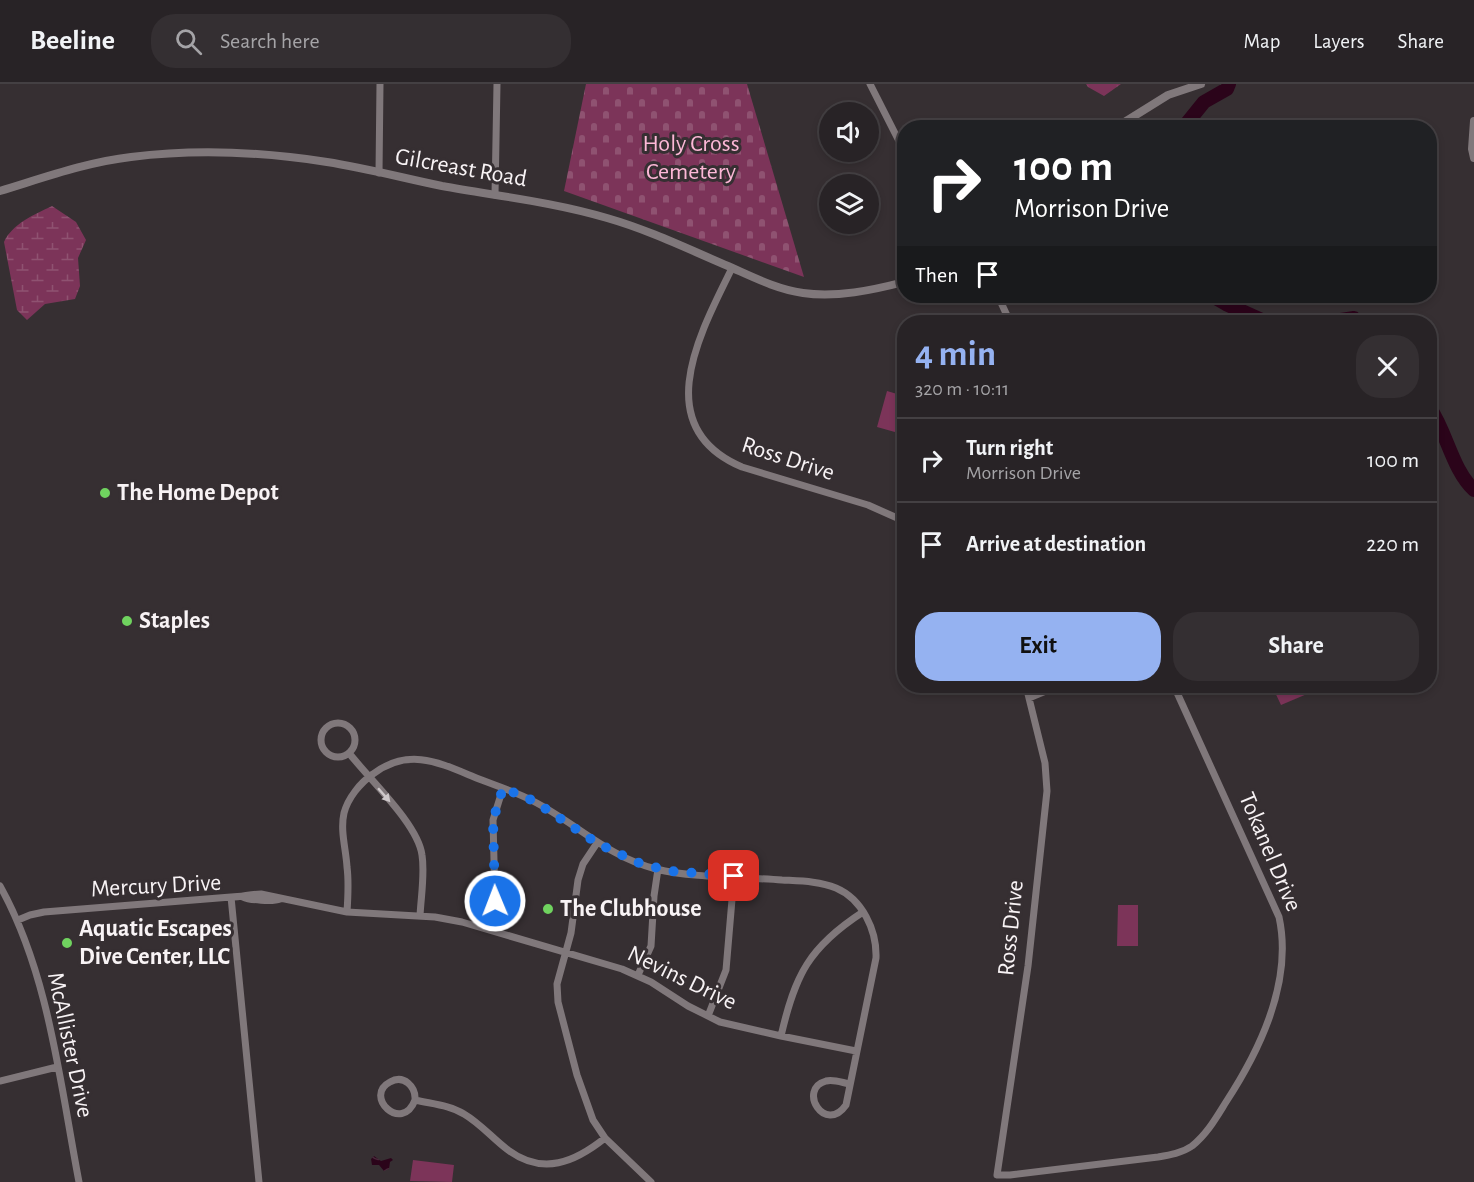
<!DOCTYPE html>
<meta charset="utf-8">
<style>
:root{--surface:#282326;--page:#342f32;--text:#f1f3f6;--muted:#a5a4a7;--line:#444043;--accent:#95b2f1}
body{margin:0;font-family:"Alegreya Sans",sans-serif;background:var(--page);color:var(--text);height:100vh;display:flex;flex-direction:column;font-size:22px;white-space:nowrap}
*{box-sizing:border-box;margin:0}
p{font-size:20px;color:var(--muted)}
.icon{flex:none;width:33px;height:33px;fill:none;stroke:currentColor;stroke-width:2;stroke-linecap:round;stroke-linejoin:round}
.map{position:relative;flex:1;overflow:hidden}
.sheet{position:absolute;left:897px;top:231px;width:540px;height:378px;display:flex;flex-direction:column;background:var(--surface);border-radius:24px;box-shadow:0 3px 9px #0003,0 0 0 2px var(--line)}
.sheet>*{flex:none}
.guide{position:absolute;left:897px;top:36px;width:540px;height:183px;border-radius:24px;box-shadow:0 3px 9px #0003,0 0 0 2px var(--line);background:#202124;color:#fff;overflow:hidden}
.controls{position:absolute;left:819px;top:18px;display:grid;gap:12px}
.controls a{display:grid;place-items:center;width:60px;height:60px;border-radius:50%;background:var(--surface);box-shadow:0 3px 9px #0003,0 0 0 2px var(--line);font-size:30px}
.pin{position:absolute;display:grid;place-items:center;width:51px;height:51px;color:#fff;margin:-26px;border-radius:12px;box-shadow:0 3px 9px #0006}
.me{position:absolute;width:66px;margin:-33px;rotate:359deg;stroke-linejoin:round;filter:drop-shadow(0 0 4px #0008)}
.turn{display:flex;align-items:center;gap:21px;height:126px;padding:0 18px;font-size:27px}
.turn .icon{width:78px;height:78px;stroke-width:2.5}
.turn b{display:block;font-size:42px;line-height:51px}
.then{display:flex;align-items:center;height:57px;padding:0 18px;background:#0003;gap:12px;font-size:22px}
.round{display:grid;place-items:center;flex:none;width:63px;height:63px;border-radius:24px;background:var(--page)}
.overview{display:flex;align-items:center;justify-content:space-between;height:102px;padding:0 18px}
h1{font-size:36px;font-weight:600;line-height:45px;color:var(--accent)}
.button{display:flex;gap:12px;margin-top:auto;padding:12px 18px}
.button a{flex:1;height:69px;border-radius:24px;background:var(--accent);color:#111;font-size:24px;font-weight:600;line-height:69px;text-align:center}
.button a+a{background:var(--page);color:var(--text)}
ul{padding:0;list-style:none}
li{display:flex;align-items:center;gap:18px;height:84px;padding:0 18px;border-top:2px solid var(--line)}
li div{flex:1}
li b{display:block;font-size:22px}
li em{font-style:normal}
header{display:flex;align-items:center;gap:36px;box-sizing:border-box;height:84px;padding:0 30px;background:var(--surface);border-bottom:2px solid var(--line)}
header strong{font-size:28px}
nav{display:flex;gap:33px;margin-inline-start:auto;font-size:21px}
.search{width:420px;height:54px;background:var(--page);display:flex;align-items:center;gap:15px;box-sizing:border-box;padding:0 21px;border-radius:24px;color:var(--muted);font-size:22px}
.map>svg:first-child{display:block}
</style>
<header>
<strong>Beeline</strong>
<div class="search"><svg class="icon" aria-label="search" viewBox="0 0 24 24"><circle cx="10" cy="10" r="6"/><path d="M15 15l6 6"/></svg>Search here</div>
<nav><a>Map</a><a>Layers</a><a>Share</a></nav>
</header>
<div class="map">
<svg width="1474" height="1098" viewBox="0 0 1474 1098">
<defs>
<pattern id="wetland-marsh" width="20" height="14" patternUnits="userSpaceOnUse" patternTransform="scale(1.5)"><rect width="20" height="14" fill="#7c3459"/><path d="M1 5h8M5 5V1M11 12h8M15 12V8" fill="none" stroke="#8f5271"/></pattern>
<pattern id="cemetery-stones" width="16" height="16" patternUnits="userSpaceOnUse" patternTransform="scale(1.5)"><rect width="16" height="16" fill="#7c3459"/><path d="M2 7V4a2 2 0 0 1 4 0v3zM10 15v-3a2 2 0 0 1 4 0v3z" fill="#8f5271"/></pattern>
<pattern id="water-waves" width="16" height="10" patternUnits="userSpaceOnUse" patternTransform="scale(1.5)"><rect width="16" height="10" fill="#2b041a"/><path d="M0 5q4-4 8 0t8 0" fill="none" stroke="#4a293c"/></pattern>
</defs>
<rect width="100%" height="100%" fill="#362f32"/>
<path fill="url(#wetland-marsh)" d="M1086,0H1121L1104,12L1088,3Z
M52,122L76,138L86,156L78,174L80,202L75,215L45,220L27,236L17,226L4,158C13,139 34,131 52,122Z"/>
<path fill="url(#cemetery-stones)" d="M586,0H747L804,193L564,107Z"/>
<path fill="#7c3459" d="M887,307L904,312V341L902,350L877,343Z
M1272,602H1303L1307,610L1281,621Z
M1118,821H1138V862H1117Z
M413,1076L454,1081L452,1098L410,1097Z"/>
<path fill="url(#water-waves)" d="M374,1072L381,1077L391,1074L393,1076L390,1078L389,1085L384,1087L379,1081H372L371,1075Z"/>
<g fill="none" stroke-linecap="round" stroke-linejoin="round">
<path stroke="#2b041a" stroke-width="14" d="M1183,44L1204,18L1227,5L1229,0
M1212,212L1226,220L1266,238
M1340,238L1341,236L1354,234L1357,238
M1430,324C1447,349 1452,385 1474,406"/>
<path stroke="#80787b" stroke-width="7" d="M870,0L904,67
M379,89L380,0
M495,111L497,0
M732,184C700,249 648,343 742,383L868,421L904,437
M998,212L1010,238
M1026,602L1045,679L1047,707L1028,882L997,1091H1010L1158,1073C1170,1071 1182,1069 1192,1062C1207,1050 1216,1034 1226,1018C1260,966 1293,897 1279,833L1174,602
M1029,614L1058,602
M321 656a17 17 0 1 1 34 0a17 17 0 1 1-34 0Z
M349,669C369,695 418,740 422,771C425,790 421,812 420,832
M597,759L583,780L578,796L571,849L557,900L558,918L577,991L593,1036L605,1054L651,1098
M0,802C49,890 60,999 79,1098
M231,813C242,813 250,810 261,810L347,828L435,833L462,838L622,885L651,898L688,922L720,938L781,952L856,967
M243,813C249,816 273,818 280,815
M347,828C348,813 349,798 347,783C346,765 340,747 344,729C348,714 360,699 373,690C410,662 442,680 479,695C497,702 516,708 533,717C576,739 608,773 656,785C692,794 744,793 782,796C800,797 819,797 836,804C862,815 877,846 876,874L846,1021C825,1051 797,1005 826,997C834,995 843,999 850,1000
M18,836L30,831L44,828L231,813L259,1098
M488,845L495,817L493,736L503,704
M638,891L651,862L654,812L658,785
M708,932L726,886L734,792
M781,952C795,891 809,863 863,828
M0,997L57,983
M415,1016C402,1050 363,1012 390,998C404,990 416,1003 415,1016C432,1020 450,1021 464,1030C481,1040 493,1055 508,1066C543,1092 575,1078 605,1054"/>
<path stroke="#80787b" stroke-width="8" d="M1474,37L1472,65L1474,74
M1115,44L1168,11L1201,0
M0,107C43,94 87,78 131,73C195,65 263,68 327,78C366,84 403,94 442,102C497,112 553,118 607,134C649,146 688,165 728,182C753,193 776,205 803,209C836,214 873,206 904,198"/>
</g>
<defs><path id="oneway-solid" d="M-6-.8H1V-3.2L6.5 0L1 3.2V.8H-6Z" transform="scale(1.5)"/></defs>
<use fill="#cec8ca" href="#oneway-solid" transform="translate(384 711) rotate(49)"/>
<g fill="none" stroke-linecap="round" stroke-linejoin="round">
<path stroke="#1a73e8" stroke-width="10" stroke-dasharray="0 18" d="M495,817L493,736L503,704L534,717L597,759L636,778L669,787L734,792"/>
</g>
<g fill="#70d35f" stroke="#362f32" stroke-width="2">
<circle cx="105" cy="409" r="6"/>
<circle cx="127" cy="537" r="6"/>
<circle cx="548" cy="825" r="6"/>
<circle cx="67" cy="859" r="6"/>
</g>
<g text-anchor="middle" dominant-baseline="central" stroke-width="6" stroke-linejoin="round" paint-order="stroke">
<g font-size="24" fill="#fdb8d7" stroke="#362f32">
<text x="691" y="60">Holy Cross<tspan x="691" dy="28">Cemetery</tspan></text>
</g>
<g font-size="24" fill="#f8f3f5" stroke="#362f32">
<text transform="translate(461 84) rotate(10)">Gilcreast Road</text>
<text transform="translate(788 375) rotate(18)">Ross Drive</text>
<text transform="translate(1270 768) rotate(67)">Tokanel Drive</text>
<text transform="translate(156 802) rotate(-3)">Mercury Drive</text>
<text transform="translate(1011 844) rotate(-84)">Ross Drive</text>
<text transform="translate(682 894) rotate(26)">Nevins Drive</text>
<text transform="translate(70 961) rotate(78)">McAllister Drive</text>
</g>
<g font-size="24" font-weight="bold" fill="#f8f3f5" stroke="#362f32" text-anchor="start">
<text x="117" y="409">The Home Depot</text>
<text x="139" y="537">Staples</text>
<text x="560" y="825">The Clubhouse</text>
<text x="79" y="845">Aquatic Escapes<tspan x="79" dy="28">Dive Center, LLC</tspan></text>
</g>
</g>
</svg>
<div class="controls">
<a><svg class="icon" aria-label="sound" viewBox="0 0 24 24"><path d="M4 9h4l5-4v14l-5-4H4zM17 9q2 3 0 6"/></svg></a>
<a><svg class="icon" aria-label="layers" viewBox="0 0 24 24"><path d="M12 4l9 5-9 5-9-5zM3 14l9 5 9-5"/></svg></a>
</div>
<div class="pin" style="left:734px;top:792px;background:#d93025"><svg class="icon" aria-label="arrive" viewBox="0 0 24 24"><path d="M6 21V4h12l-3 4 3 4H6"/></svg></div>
<svg class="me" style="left:495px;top:817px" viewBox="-20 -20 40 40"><circle r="17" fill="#1a73e8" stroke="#fff" stroke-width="3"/><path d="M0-11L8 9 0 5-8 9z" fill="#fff"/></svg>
<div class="guide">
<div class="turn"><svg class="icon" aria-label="right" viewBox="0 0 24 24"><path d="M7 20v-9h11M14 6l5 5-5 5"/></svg><div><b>100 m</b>Morrison Drive</div></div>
<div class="then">Then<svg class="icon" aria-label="arrive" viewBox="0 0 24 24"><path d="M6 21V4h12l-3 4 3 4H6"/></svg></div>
</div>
<section class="sheet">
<div class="overview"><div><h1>4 min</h1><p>320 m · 10:11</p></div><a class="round"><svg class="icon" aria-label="close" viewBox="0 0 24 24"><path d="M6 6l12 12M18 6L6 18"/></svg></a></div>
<ul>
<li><svg class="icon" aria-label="right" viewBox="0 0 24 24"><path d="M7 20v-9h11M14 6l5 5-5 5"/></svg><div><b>Turn right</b><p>Morrison Drive</p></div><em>100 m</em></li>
<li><svg class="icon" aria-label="arrive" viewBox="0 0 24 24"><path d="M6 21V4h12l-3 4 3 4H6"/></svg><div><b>Arrive at destination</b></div><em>220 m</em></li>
</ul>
<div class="button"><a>Exit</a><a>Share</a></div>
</section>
</div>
